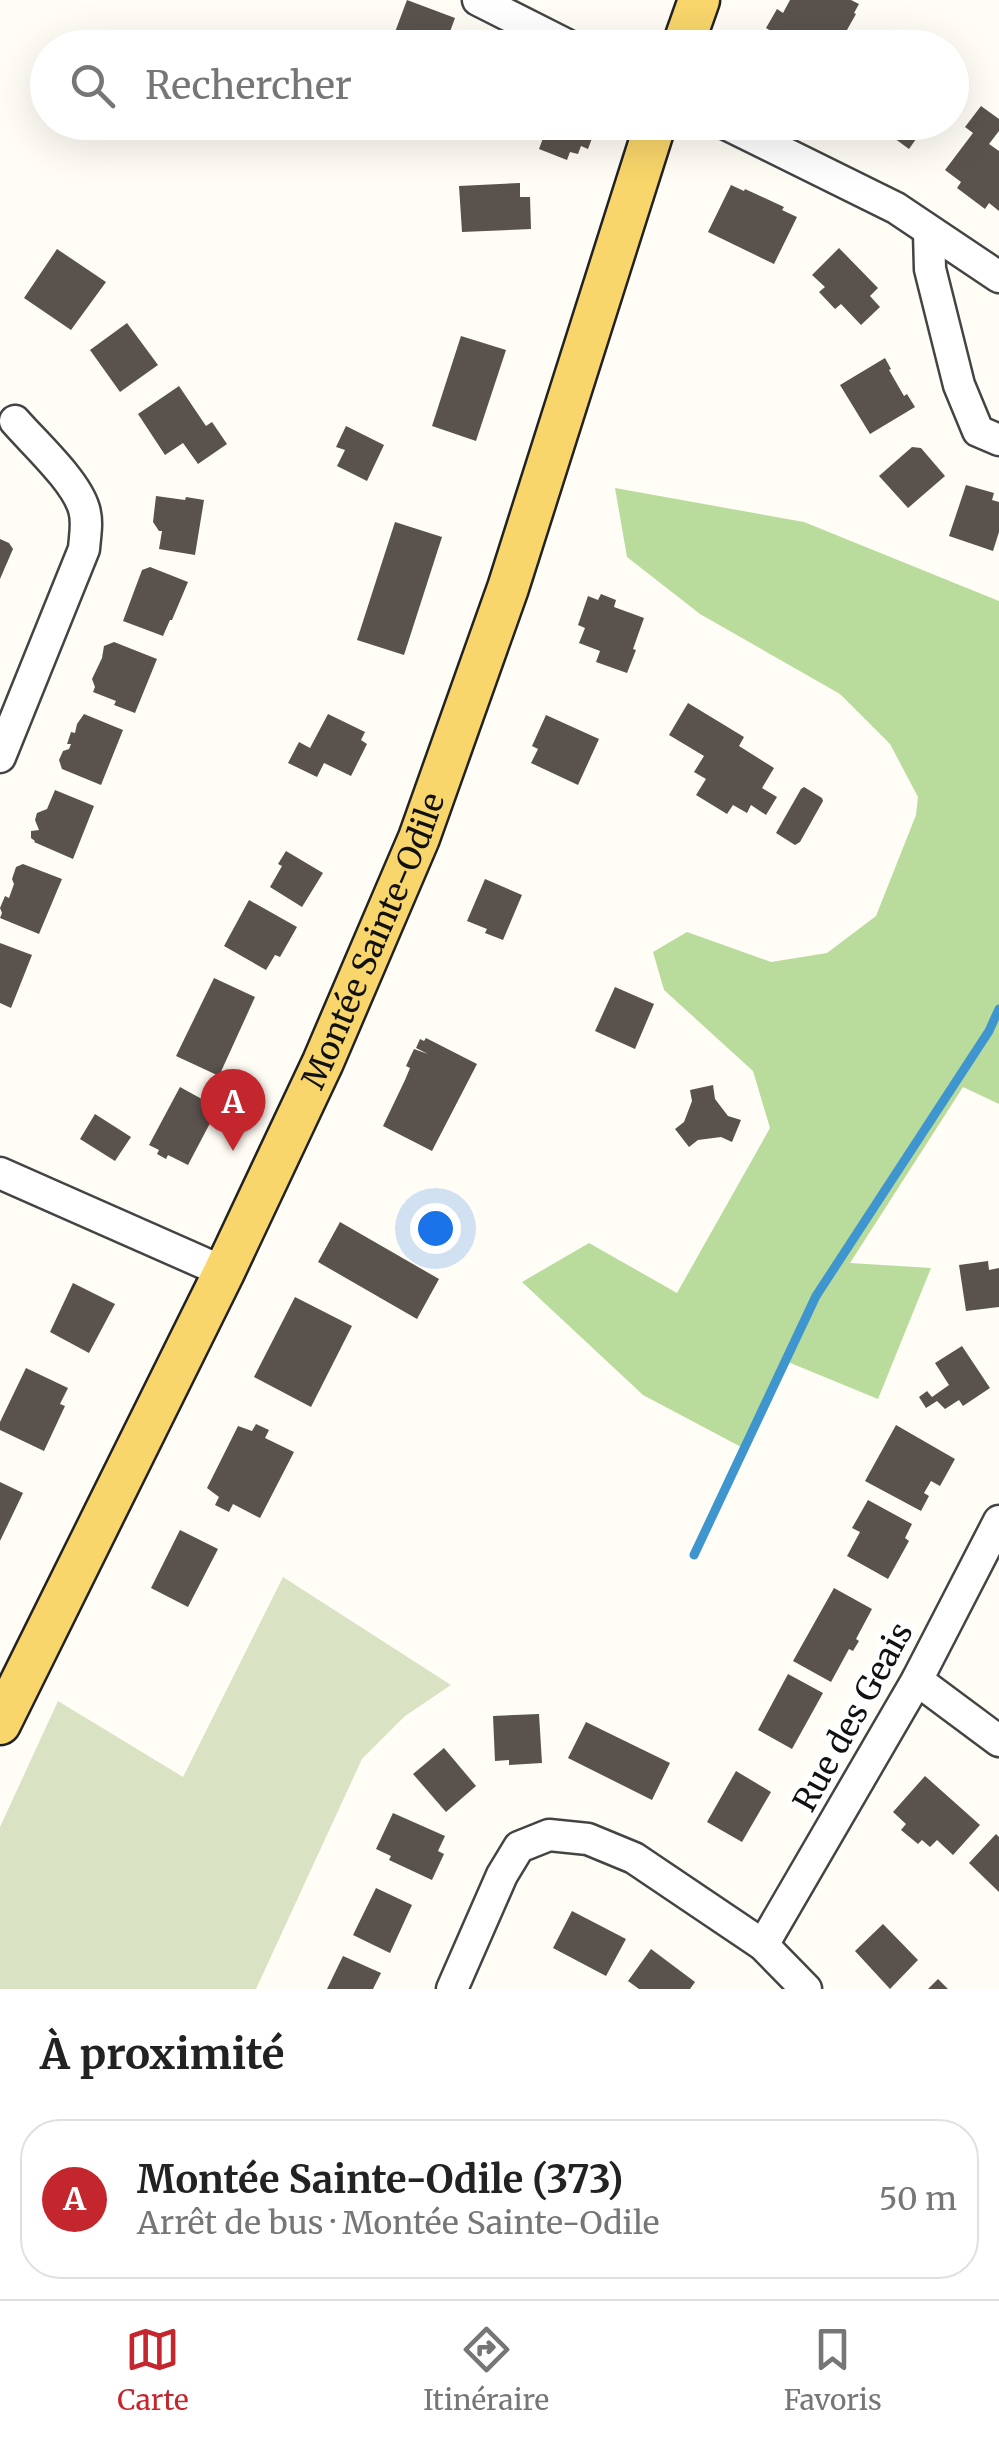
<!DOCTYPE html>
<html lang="fr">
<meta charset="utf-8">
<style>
body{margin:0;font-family:Merriweather,serif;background:#f2f2f2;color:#222}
.you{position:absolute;left:435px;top:1228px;width:35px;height:35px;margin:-25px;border:8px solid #fff;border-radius:50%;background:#1a73e8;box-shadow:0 0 0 15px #1a73e833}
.badge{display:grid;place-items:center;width:65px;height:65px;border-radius:50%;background:#c4262e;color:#fff;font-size:32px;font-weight:700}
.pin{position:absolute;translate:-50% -82px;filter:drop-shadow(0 2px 5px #0008)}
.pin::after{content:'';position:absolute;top:52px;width:35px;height:30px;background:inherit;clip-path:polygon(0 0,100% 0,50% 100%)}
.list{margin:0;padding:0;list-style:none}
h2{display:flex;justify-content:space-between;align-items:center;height:130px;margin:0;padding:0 40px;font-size:42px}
h2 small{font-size:32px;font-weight:400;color:#767676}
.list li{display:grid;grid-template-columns:65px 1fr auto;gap:30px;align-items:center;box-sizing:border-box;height:160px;margin:0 20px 20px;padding:0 20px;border:2px solid #e0e0e0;border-radius:40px}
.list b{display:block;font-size:38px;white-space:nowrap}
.list p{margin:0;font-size:32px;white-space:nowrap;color:#767676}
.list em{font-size:32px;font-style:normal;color:#767676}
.icon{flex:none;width:55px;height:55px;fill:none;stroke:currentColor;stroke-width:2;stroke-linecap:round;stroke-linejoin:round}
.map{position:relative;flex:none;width:999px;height:1989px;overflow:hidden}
.search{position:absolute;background:#fff;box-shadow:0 10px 40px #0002;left:30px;right:30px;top:30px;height:110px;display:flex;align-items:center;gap:25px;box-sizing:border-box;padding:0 35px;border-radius:55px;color:#767676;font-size:38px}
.sheet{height:310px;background:#fff}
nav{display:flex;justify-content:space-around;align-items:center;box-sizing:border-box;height:140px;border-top:2px solid #e0e0e0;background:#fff;font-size:28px;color:#767676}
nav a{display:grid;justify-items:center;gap:5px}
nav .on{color:#c4262e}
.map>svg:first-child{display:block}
</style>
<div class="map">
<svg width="999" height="1989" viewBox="0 0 999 1989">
<rect width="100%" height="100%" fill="#fffdf5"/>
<path fill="#b9dc9c" d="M615,488L804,522L999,601V1104L963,1087L850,1263L931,1268L878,1399L788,1362L743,1448L643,1395L522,1282L589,1243L677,1293L770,1128L753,1071L664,990L653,952L687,932L771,962L827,953L876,916L916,815L918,797L890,744L840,694L700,614L627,557Z"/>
<path fill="#d9e3c4" d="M283,1577L451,1685L405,1716L362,1759L256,1989H0V1827L58,1701L183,1777Z"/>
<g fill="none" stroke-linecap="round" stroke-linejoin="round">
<path stroke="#3f96cf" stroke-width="9" d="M694,1555L816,1296L989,1031L999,1009"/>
</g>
<g fill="#5a524d">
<path d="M407,0L455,18L444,48H389Z"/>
<path d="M790,0H851L859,4L854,13L856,14L839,44L845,48H799L766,28L777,9L783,13Z"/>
<path d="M981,106L999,119V131L989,144L999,151V211L989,203L985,209L957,188L961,182L945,170L973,133L965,127Z"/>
<path d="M549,122H592L597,125L588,149L581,146L578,154L570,152L567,160L539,149Z"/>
<path d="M872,122H928L909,149Z"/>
<path d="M520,183V197H530L531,229L462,232L459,186Z"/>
<path d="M731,185L744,191L745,189L784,207L782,210L797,217L774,264L708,232Z"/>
<path d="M839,248L878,288L870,296L880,307L861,325L841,304L835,309L819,292L825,287L812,275Z"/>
<path d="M57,249L106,282L71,330L24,298Z"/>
<path d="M127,323L158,365L120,392L90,350Z"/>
<path d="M461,336L506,350L476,441L432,426Z"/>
<path d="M885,358L891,369L889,370L904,396L907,394L915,407L870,434L840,385Z"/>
<path d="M179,386L206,426L212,422L227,444L198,464L183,443L165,455L138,414Z"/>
<path d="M346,426L384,445L367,481L337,466L345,450L336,447Z"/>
<path d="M912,447L921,448L945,476L908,508L879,476Z"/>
<path d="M966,485L994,493L992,500L999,502V532L993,551L949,536Z"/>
<path d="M156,496L185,500L186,497L204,500L195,555L159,549L162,531H159L153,522Z"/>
<path d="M395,522L442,537L404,655L357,640Z"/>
<path d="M0,539L9,543L13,549L0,579Z"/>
<path d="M150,567L188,582L172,620H170L163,636L123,621L142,570Z"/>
<path d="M601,594L616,600L614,607L644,618L633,649L636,650L627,673L596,662L600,651L579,643L585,628L578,625L588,596L598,600Z"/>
<path d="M114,642L157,659L135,713L114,705L116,701L93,692L95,687L92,679L102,658L104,646Z"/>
<path d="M688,703L744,737L739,746L774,768L762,788L777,797L766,815L751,805L747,813L733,805L727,814L696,795L706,779L694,772L704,756L669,735Z"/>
<path d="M84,714L123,730L101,785L62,769L59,760L63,751L69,749L71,744H67L71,732L75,733L77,724Z"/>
<path d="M328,714L365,732L361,740L367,744L351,776L324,763L317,777L288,763L299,742L310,748Z"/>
<path d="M546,715L599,739L578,785L531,763L538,749L532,746Z"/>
<path d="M804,787L822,798L823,801L800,842L795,845L776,833L801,789Z"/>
<path d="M55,790L94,806L73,859L34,842L35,841L31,838V831L39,830L35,820L37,813L47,809Z"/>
<path d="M286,851L323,873L302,907L270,887L282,866L278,864Z"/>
<path d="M23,864L62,879L39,934L0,918L2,913L0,908L5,896L9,898L14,884L12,879L16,867Z"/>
<path d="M485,879L522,895L503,940L485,933L487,929L467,921Z"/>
<path d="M249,900L297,927L280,957L275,955L266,970L224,946Z"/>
<path d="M0,943L32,955L11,1008L0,1003Z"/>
<path d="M214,978L255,997L219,1076L176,1056Z"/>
<path d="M615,987L654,1004L635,1049L595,1031Z"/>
<path d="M426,1038L477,1064L432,1151L383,1126L405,1080L410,1068L406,1066L414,1049L428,1054L416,1048L420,1039L424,1041Z"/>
<path d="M713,1085L715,1099L728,1116L741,1120L732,1142L721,1137L698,1140L689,1147L675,1129L684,1122L692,1101L690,1090Z"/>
<path d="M180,1087L218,1108L188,1165L168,1155L166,1159L157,1154L159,1150L149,1145Z"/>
<path d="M95,1114L131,1137L115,1161L80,1139Z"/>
<path d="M340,1222L439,1279L417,1319L318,1262Z"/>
<path d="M988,1261L989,1270L999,1268V1307L966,1311L959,1265Z"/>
<path d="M73,1283L115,1304L89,1353L50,1332Z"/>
<path d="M295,1297L352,1326L311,1407L254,1377Z"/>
<path d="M962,1346L990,1388L963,1406L959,1400L945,1409L937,1401L926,1408L919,1397L927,1391L932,1397L949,1385L935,1363Z"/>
<path d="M26,1368L68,1388L60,1404L65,1406L44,1451L0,1430V1422Z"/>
<path d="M256,1424L269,1430L265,1438L294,1452L260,1518L233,1504L229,1512L215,1505L219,1497L207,1488L238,1426L252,1431Z"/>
<path d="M896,1425L955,1459L940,1486L931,1481L924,1493L929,1496L921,1511L865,1481Z"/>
<path d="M0,1482L23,1493L0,1541Z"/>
<path d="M868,1500L912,1524L905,1538L909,1541L888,1579L847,1556L860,1532L852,1528Z"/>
<path d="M180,1530L218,1549L188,1607L151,1588Z"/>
<path d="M834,1588L872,1609L856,1639L859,1641L853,1651L849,1649L831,1682L793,1661Z"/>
<path d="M788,1674L823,1693L792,1749L758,1730Z"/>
<path d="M539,1714L542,1763L509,1765V1760L495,1761L493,1716Z"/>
<path d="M586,1722L670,1763L652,1800L568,1758Z"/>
<path d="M444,1748L476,1786L446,1812L413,1774Z"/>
<path d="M736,1771L771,1792L742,1842L707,1822Z"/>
<path d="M925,1776L980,1825L953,1855L937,1840L930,1847L922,1840L918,1844L901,1830L906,1824L893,1812Z"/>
<path d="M393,1813L445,1836L438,1851L444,1854L432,1880L389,1860L391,1856L376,1849Z"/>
<path d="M996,1834L999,1837V1892L969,1863Z"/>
<path d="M376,1888L412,1905L390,1953L353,1935Z"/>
<path d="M572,1911L626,1939L606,1976L553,1948Z"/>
<path d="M883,1924L918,1960L890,1989L855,1951Z"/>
<path d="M651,1949L695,1982L690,1989H639L628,1981Z"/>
<path d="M343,1956L381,1973L373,1989H327Z"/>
<path d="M938,1979L948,1989H928Z"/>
</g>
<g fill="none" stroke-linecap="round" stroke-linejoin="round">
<g stroke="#444" stroke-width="35">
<g id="minor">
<path d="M478,0L573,48"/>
<path d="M722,122L896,208L999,277"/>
<path d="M929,232L930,269L959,385L978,431L999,440"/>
<path d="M0,757L84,549C85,535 88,522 84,509C76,481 35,444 15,421"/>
<path d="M0,1173L224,1272"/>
<path d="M917,1680L999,1741"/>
<path d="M763,1945L917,1680L999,1521"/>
<path d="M452,1989L502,1875L519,1847L549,1835L588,1839L634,1858L763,1945L806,1989"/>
</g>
</g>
<g stroke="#222" stroke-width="45">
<g id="major">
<path d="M682,48L699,0"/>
<path id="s1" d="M0,1724L224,1272L323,1062L419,838L508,588L656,122"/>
</g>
</g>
<use href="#minor" stroke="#fff" stroke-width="30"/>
<use href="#major" stroke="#f9d66b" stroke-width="40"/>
</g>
<g text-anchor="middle" stroke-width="10" stroke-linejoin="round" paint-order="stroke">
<g font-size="32" fill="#111" stroke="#fff">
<text dy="11" stroke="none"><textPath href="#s1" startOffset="868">Montée Sainte-Odile</textPath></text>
<text transform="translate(853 1717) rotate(-61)" y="11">Rue des Geais</text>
</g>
</g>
</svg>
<div class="you"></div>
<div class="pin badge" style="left:233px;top:1151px">A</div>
<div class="search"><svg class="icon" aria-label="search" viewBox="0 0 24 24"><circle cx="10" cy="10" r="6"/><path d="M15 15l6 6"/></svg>Rechercher</div>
</div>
<section class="sheet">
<h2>À proximité<small></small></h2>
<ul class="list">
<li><span class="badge">A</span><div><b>Montée Sainte-Odile (373)</b><p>Arrêt de bus · Montée Sainte-Odile</p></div><em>50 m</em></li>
</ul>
</section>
<nav>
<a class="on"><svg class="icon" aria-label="map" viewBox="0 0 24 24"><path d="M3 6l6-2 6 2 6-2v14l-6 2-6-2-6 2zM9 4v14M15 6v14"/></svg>Carte</a>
<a><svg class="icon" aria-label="directions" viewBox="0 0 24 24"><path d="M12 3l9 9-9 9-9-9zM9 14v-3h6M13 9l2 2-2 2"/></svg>Itinéraire</a>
<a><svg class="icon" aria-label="saved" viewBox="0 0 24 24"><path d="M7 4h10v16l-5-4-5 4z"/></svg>Favoris</a>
</nav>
